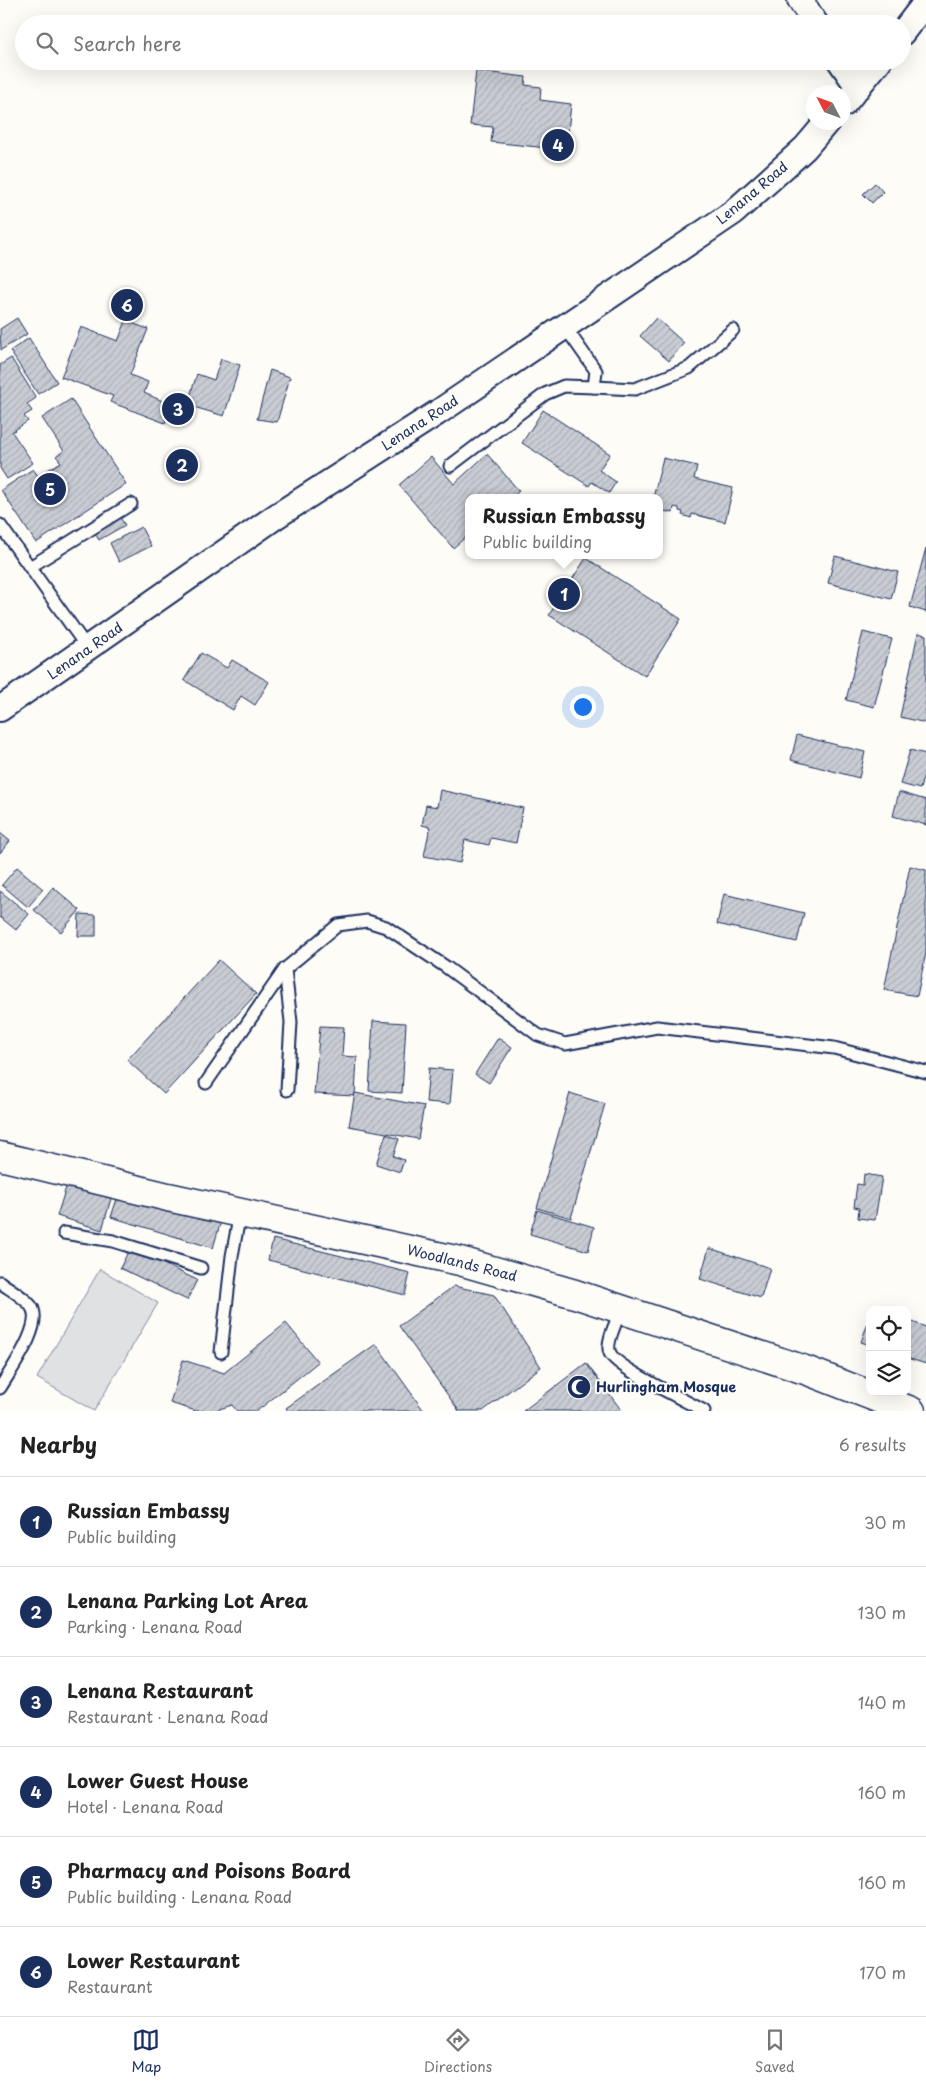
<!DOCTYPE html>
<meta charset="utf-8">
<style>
body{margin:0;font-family:"Playpen Sans",sans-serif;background:#f2f2f2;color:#222}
.controls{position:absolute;right:15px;bottom:15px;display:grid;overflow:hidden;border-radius:10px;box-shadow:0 5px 20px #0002}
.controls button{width:45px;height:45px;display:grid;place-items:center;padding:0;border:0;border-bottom:1px solid #e0e0e0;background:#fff;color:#222;font:25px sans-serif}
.compass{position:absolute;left:806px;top:85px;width:45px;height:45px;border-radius:50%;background:#fff;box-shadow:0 5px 20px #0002;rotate:311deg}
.you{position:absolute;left:582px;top:706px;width:18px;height:18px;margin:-12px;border:4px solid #fff;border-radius:50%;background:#1a73e8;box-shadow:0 0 0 8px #1a73e833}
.badge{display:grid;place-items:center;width:32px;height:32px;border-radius:50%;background:#1b2f5e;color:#fff;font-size:16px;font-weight:700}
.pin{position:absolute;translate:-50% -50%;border:2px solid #fff;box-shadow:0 1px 5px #0006}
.popup{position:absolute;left:465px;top:494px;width:198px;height:65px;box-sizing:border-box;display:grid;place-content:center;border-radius:10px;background:#fff;filter:drop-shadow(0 1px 4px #0005);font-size:16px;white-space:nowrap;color:#767676}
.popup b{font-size:19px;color:#222}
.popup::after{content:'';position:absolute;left:50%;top:100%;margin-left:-10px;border:10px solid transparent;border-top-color:#fff}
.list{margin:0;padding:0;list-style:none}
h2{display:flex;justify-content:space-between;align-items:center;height:65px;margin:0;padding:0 20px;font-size:21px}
h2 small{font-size:16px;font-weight:400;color:#767676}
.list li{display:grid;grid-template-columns:32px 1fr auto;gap:15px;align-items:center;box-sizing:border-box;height:90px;padding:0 20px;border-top:1px solid #e0e0e0}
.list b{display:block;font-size:19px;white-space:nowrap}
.list p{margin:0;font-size:16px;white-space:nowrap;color:#767676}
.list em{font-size:16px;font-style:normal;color:#767676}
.icon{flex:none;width:28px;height:28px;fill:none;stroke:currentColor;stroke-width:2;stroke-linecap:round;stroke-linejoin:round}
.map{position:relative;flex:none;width:926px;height:1411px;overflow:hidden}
.search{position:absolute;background:#fff;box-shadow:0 5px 20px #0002;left:15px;right:15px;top:15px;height:55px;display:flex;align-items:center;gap:12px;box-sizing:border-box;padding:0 18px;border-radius:28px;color:#767676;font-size:19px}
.sheet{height:605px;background:#fff}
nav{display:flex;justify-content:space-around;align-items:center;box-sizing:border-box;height:70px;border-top:1px solid #e0e0e0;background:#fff;font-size:14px;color:#767676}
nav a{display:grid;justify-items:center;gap:2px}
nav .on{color:#1b2f5e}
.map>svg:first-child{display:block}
</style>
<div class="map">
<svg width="926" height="1411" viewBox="0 0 926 1411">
<defs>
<pattern id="building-hatch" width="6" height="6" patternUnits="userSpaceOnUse" patternTransform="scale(1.25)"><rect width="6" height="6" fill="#c9ccd3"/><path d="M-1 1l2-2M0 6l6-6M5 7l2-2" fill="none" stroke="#acb0b8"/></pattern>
</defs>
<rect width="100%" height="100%" fill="#fdfcf7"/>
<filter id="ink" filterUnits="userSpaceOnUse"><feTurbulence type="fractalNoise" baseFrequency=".02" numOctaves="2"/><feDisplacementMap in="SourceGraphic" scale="10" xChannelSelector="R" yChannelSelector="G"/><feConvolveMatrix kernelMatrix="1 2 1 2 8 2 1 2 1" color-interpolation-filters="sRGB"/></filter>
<g filter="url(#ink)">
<path fill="#e0e1e3" stroke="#7e88a0" d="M100,1269L158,1303L94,1411L37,1378Z"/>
<g fill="url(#building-hatch)" stroke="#1b2f5e">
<path d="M476,71L526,77L525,85L541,87L540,100L571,104L566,150L491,142L493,127L470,125Z"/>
<path d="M875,183L883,192L872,203L863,194Z"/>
<path d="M17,318L27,334L1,350L0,329Z"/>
<path d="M656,318L684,343L669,361L640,336Z"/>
<path d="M126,321L148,329L130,375L148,382L144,393L172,405L165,423L110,402L113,396L61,377L81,327L118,341Z"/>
<path d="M29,338L57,382L38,394L10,351Z"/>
<path d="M11,358L36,398L27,404L32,411L24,416L28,421L12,432L33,463L7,479L0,468V365Z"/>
<path d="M221,359L240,365L224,416L187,405L197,374L214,380Z"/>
<path d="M270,370L290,377L277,422L257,419Z"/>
<path d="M71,399L126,484L36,543L1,490L33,469L38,476L61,462L56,456L64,451L42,418Z"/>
<path d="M543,410L610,454L599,470L616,482L609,493L592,482L589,486L522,443Z"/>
<path d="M487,454L519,491L511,498H469V534L453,548L399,485L431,457L454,484Z"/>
<path d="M663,458L697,466L694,479L733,488L725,522L692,514L691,518L682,515L683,512L679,511V508L674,507L673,513L659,510V498H653Z"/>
<path d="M119,516L125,525L99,540L94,532Z"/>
<path d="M141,527L151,546L119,562L110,543Z"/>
<path d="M926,548V612L910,607Z"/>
<path d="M835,556L898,572L891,599L828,583Z"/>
<path d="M586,558L681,619L645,676L549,615Z"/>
<path d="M863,632L892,639L874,707L846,700Z"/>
<path d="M918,633L926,635V723L900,717Z"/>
<path d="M201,653L227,668L232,660L269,682L255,705L241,696L233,710L184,680Z"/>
<path d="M797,735L865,752L859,778L791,760Z"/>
<path d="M910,750L926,754V767L920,789L900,784Z"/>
<path d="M440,790L523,808L516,843L491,838L489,845L465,840L460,863L424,856L430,827L422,825L426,805L437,807Z"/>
<path d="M899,792L926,800V825L893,816Z"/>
<path d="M0,833L10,841L0,853Z"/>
<path d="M910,866L926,870V953L917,996L884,990Z"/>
<path d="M17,867L43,889L28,907L2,885Z"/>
<path d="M53,887L80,910L61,932L34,910Z"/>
<path d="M0,891L29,914L16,930L0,917Z"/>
<path d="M724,894L804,913L797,942L717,924Z"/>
<path d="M79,914L96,915V936H78Z"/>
<path d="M219,960L256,994L164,1094L127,1060Z"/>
<path d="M373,1021L406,1023L402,1093L369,1091Z"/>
<path d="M320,1026L344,1027L342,1056L357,1057L355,1096L314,1094Z"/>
<path d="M498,1038L512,1047L489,1083L475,1074Z"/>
<path d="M429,1068L453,1070L450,1104L426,1102Z"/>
<path d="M355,1093L424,1106L418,1139L349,1126Z"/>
<path d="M570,1093L605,1104L571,1218L537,1208Z"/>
<path d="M386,1134L399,1139L393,1156L404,1160L400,1172L376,1164Z"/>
<path d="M864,1174L882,1177L875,1220L858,1218L859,1208L854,1207L857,1184L863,1185Z"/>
<path d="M68,1181L112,1195L102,1230L57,1216Z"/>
<path d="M120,1190L221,1221L213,1248L111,1217Z"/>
<path d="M537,1210L594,1227L588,1251L530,1234Z"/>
<path d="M273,1239L410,1273L405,1295L268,1260Z"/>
<path d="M130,1248L197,1280L187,1300L120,1268Z"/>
<path d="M709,1248L770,1268L761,1298L700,1279Z"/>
<path d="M454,1286L494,1295L541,1367L483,1411H459L399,1326Z"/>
<path d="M870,1317V1345L861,1342Z"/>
<path d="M907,1320L926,1327V1364L907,1358Z"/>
<path d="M286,1323L318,1362L257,1411H237L232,1405L213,1411H196L170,1403L183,1360L224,1373Z"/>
<path d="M376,1344L424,1411H288L286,1408Z"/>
<path d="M586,1363L622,1411H523Z"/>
</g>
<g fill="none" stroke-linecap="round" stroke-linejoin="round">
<g stroke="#1b2f5e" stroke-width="15">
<g id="lane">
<path d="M594,387L635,389L689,368L733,330"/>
<path d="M450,466L545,394L564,386L594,387L596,371L565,327"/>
<path d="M0,525L88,649"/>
<path d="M30,567L131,504"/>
<path d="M285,969L291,1022L287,1090"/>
<path d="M206,1083L285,969L338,925L367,921L386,927L446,967L538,1035L565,1044L657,1027L834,1048L926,1072"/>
<path d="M64,1233L113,1241L201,1268"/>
<path d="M0,1282C9,1289 23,1296 31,1306C45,1324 10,1371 0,1388"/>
<path d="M621,1310C617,1320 605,1344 610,1353C616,1368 687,1401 704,1411"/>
<path d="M221,1352L232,1256L240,1213"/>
</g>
</g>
<g stroke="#1b2f5e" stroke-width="28">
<g id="street">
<path d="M800,0L816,24"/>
<path d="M902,33L926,2"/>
<path d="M840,61L858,87"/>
<path d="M844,104L879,61"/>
<path d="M0,709L275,517L437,413L734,212L805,148L827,122"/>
</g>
</g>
<g stroke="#1b2f5e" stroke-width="31">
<path id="secondary" d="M0,1156L168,1197L460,1261L575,1294L808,1371L911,1411"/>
</g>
<use href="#lane" stroke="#fdfcf7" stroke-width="11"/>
<use href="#street" stroke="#fdfcf7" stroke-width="24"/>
<use href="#secondary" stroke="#fdfcf7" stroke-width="28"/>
</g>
</g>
<defs>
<g id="mosque-disc" transform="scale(1.25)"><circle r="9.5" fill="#1b2f5e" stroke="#fdfcf7"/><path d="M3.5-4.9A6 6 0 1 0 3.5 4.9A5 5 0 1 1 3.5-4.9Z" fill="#fff"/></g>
</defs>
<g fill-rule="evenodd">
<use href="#mosque-disc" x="579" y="1387"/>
</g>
<g text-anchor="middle" stroke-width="4" stroke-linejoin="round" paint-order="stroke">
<g font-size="14" fill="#1b2f5e" stroke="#fdfcf7">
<text transform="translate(752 193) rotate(-40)" y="5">Lenana Road</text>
<text transform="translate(420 423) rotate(-33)" y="5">Lenana Road</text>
<text transform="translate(85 651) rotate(-35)" y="5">Lenana Road</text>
<text transform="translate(462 1263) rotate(14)" y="5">Woodlands Road</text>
</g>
<g font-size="14" font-weight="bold" fill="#1b2f5e" stroke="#fdfcf7" text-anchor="start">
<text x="596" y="1392">Hurlingham Mosque</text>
</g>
</g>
</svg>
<div class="controls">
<button><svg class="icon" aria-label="locate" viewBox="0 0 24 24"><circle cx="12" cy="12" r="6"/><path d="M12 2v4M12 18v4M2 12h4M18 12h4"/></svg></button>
<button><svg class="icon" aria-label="layers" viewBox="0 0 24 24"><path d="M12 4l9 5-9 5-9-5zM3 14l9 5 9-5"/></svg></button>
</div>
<svg class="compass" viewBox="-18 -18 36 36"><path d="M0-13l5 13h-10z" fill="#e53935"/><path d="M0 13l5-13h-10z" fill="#767676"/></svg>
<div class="you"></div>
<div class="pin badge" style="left:564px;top:594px">1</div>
<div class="popup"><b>Russian Embassy</b>Public building</div>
<div class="pin badge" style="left:182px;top:465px">2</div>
<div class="pin badge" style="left:178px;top:409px">3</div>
<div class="pin badge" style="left:558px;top:145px">4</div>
<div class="pin badge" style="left:50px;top:489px">5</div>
<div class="pin badge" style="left:127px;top:305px">6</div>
<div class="search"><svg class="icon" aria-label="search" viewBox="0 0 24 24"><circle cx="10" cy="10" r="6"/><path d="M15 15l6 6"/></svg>Search here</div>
</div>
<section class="sheet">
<h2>Nearby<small>6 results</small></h2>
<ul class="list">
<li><span class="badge">1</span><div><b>Russian Embassy</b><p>Public building</p></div><em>30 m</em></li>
<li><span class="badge">2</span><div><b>Lenana Parking Lot Area</b><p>Parking · Lenana Road</p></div><em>130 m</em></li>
<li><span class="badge">3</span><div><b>Lenana Restaurant</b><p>Restaurant · Lenana Road</p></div><em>140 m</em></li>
<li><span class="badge">4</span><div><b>Lower Guest House</b><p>Hotel · Lenana Road</p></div><em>160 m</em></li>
<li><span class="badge">5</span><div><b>Pharmacy and Poisons Board</b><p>Public building · Lenana Road</p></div><em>160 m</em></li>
<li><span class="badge">6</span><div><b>Lower Restaurant</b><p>Restaurant</p></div><em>170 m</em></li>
</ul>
</section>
<nav>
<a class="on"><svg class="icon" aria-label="map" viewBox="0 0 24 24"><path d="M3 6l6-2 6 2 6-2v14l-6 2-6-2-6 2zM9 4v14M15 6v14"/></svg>Map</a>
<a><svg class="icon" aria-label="directions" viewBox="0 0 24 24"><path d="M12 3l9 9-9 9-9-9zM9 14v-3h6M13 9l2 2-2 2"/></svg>Directions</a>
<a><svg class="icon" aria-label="saved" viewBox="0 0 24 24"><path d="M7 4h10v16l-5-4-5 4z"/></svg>Saved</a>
</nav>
